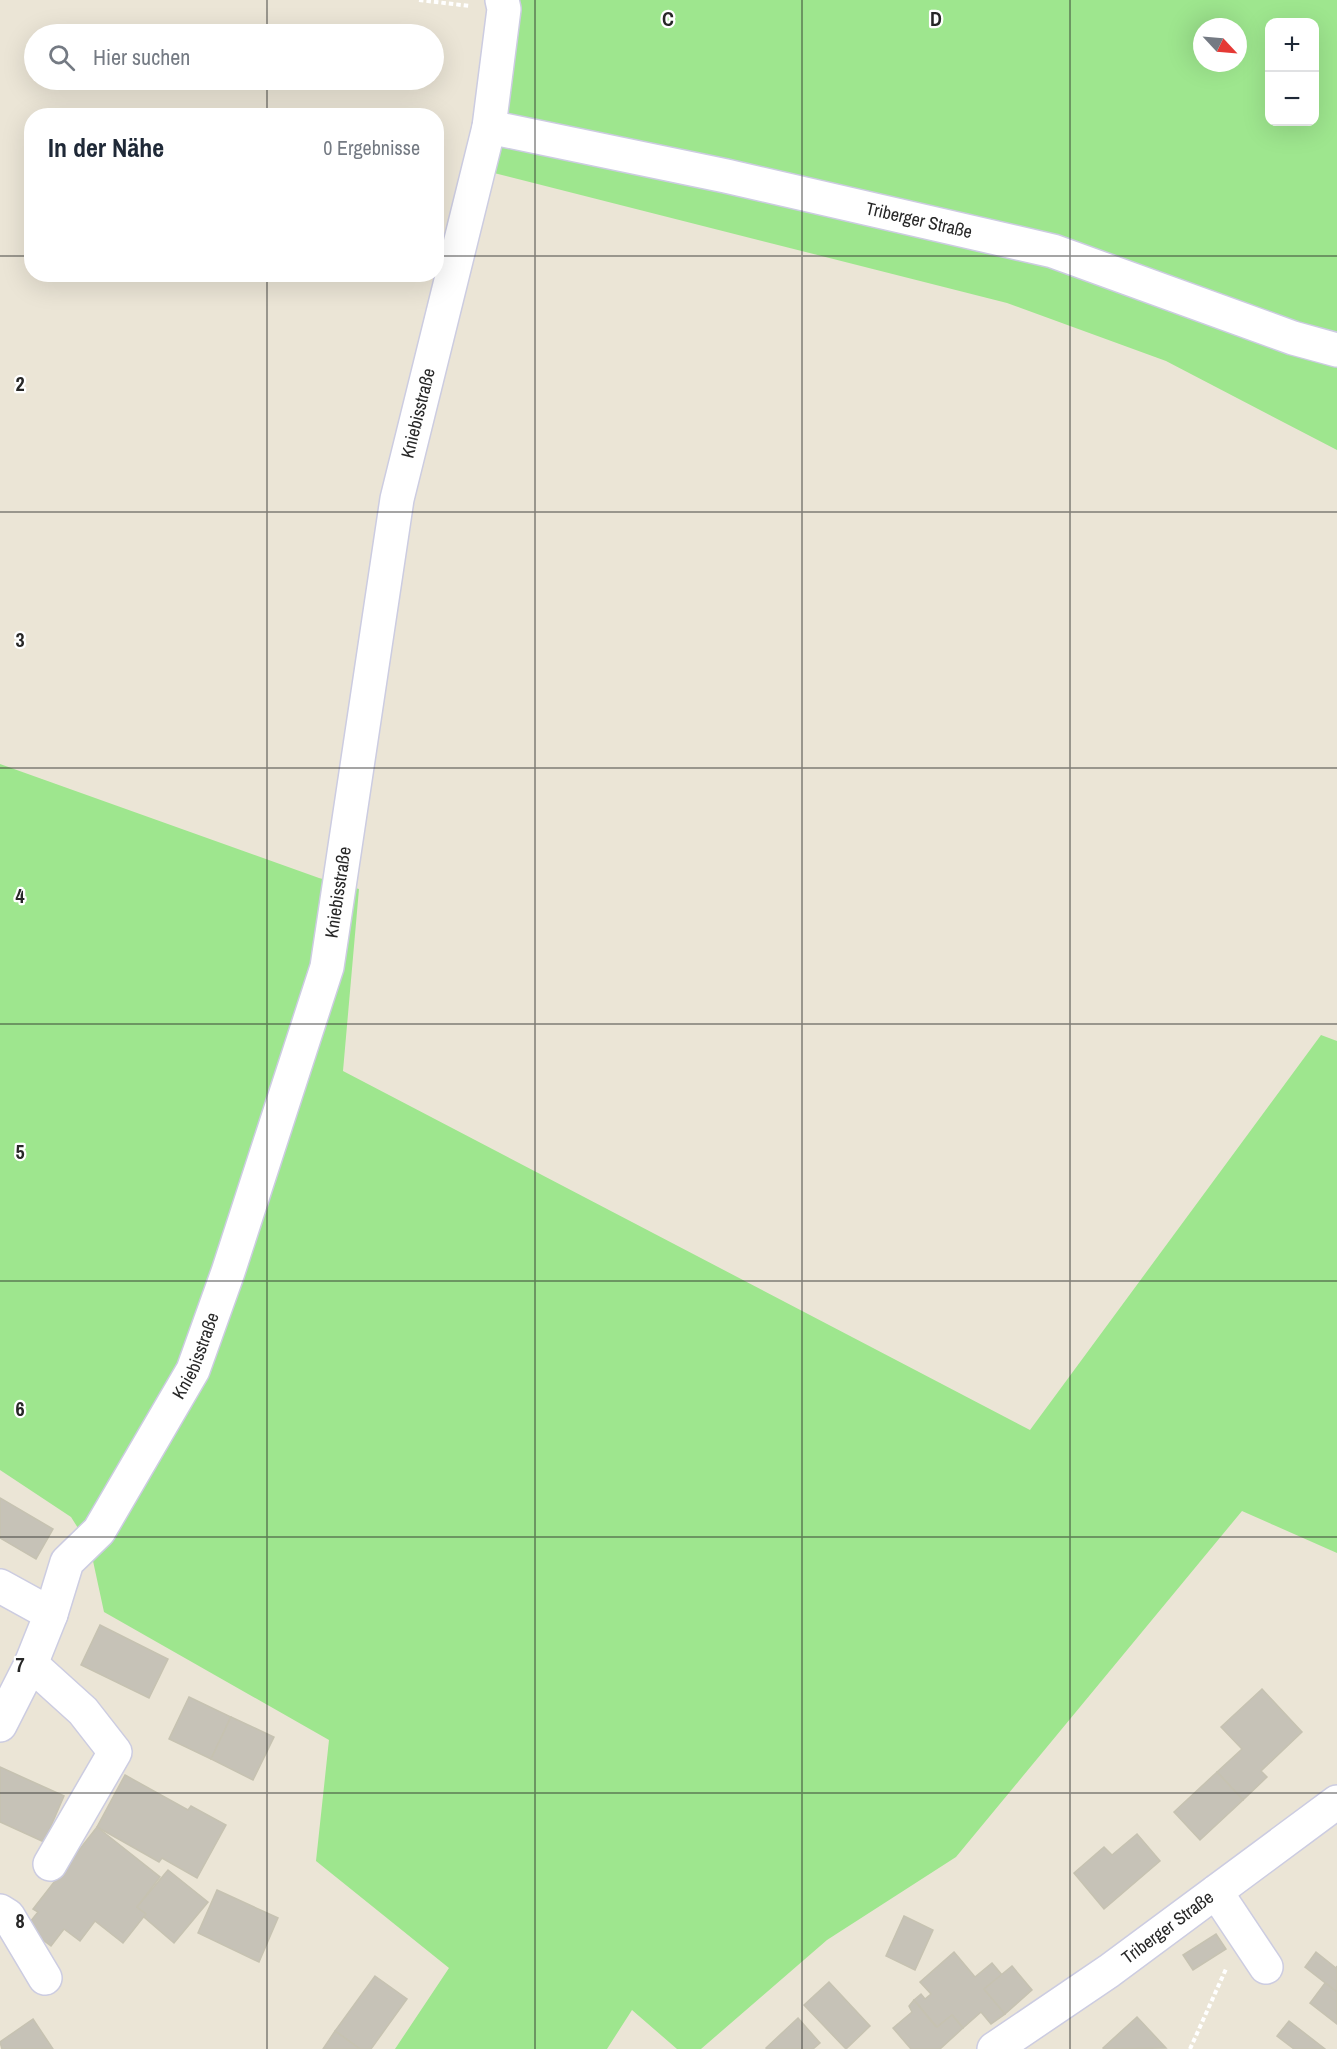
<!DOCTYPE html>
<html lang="de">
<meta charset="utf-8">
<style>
body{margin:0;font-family:"Archivo Narrow",sans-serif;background:#f6f6f7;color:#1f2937}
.controls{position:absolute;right:18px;top:18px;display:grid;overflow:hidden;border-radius:12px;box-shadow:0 6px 24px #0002}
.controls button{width:54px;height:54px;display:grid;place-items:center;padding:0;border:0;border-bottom:2px solid #e0e1e3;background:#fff;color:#1f2937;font:30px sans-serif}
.compass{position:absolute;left:1193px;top:18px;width:54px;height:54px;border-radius:50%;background:#fff;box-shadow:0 6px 24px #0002;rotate:116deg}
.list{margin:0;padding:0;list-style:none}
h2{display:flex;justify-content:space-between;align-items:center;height:78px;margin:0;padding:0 24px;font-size:26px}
h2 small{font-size:20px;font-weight:400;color:#747a83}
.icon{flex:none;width:33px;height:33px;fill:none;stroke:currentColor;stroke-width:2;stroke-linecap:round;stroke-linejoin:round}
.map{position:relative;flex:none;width:1337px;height:2049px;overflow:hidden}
.search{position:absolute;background:#fff;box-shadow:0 6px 24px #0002;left:24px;top:24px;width:420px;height:66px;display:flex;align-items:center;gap:15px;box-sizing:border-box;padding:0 21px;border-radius:33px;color:#747a83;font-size:22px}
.panel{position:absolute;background:#fff;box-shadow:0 6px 24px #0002;left:24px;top:108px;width:420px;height:174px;border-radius:24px}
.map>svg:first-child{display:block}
</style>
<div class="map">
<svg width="1337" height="2049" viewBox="0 0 1337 2049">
<rect width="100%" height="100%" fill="#ebe5d6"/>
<g fill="#9ee68e" fill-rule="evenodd">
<path d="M509,0H1337V450L1166,361L1007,303L490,172ZM1270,22H1314V122H1270ZM1202,27H1238V63H1202Z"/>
<path d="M0,764L319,878L359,889L343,1071L1030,1430L1321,1035L1337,1041V1553L1242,1511L956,1857L827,1940L701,2049H677L632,2010L607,2049H395L449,1968L316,1861L329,1740L104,1612L90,1547L71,1517L0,1470Z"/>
</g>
<g fill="#c6c2b7" stroke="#c6c2b1" stroke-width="1.5">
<path d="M0,1498L53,1529L36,1559L0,1538Z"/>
<path d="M100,1625L168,1659L149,1698L81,1665Z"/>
<path d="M1262,1689L1302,1732L1261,1771L1267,1777L1243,1800L1217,1772L1242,1749L1221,1727Z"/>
<path d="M189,1697L231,1717L211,1759L169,1739Z"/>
<path d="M231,1717L274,1737L253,1780L211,1759Z"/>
<path d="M0,1767L64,1796L44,1842L0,1822Z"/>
<path d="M1217,1772L1243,1800L1200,1840L1174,1812Z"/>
<path d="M125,1775L188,1810L191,1806L226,1825L197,1878L162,1858L159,1862L97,1827Z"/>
<path d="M97,1827L160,1877L137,1907L146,1914L123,1943L95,1921L80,1941L64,1929L51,1946L26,1927L38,1912L33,1909Z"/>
<path d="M1137,1834L1160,1861L1104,1909L1074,1873L1104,1847L1112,1855Z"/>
<path d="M168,1870L208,1902L174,1943L144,1917L146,1914L137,1907Z"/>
<path d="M217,1890L278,1918L259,1962L198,1933Z"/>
<path d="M904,1916L933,1930L915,1970L886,1956Z"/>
<path d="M1216,1934L1226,1949L1193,1970L1183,1955Z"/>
<path d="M954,1952L975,1977L992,1963L1002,1975L984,1989L1005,2014L991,2024L981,2012L963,2028L952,2015L937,2027L914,2000L921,1994L925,1999L931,1994L920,1982Z"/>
<path d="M1316,1952L1336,1968L1337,1966V1992L1305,1967Z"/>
<path d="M1012,1966L1032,1990L1005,2014L984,1989Z"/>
<path d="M375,1976L407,1999L371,2049H360L335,2031Z"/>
<path d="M829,1982L870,2026L846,2049L804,2005Z"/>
<path d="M1325,1983L1337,1992V2024L1310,2003Z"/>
<path d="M914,2000L935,2026L937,2027L952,2015L963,2028L940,2049H911L893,2028L912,2012L909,2006Z"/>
<path d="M1137,2017L1166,2048L1104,2049L1103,2048Z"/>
<path d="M798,2018L820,2043L813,2049H767L766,2048Z"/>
<path d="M33,2019L53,2049H2L0,2042Z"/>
<path d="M1289,2021L1325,2049H1294L1277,2036Z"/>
<path d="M335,2031L360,2049H323Z"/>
</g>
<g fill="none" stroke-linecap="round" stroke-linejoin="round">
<g stroke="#cccce1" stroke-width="36">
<g id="minor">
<path id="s1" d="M489,127L726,176L1053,251L1293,338L1337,350"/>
<path d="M0,1586L51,1614"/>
<path d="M31,1664L83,1711L115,1752L50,1864"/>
<path id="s2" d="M0,1725L31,1664L51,1614L67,1562L99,1531L193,1370L228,1272L327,967L397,499L489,127L504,9L502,0"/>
<path d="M1216,1892L1266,1967"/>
<path d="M0,1911L8,1916L45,1978"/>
<path id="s3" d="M994,2049L1109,1971L1337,1802"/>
</g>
</g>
<g stroke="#fff" stroke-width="4" stroke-dasharray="4.5 3" stroke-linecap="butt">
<path d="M419,0L470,6"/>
<path d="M1190,2049L1226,1969"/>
</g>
<use href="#minor" stroke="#fff" stroke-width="33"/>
</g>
<path fill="none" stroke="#272727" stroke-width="1.5" stroke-opacity="0.55" d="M267,0V34M535,0V2049M802,0V2049M1070,0V2049M267,80V116M0,256H32M436,256H1337M267,274V2049M0,512H1337M0,768H1337M0,1024H1337M0,1281H1337M0,1537H1337M0,1793H1337"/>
<g text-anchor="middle" stroke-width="4.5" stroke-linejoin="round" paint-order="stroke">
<g font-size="18" fill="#272727" stroke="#fff">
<text dy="6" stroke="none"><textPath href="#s1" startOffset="440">Triberger Straße</textPath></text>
<text dy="6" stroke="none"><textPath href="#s2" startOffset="1394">Kniebisstraße</textPath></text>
<text dy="6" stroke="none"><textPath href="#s2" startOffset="908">Kniebisstraße</textPath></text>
<text dy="6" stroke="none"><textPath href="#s2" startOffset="422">Kniebisstraße</textPath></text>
<text dy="6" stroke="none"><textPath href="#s3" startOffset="212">Triberger Straße</textPath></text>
</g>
</g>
<g font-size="20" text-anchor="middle" font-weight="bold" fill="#272727" stroke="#fff" stroke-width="4.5" stroke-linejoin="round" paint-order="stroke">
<text x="668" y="26">C</text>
<text x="936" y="26">D</text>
<text x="20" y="391">2</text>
<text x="20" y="647">3</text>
<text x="20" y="903">4</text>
<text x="20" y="1159">5</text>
<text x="20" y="1416">6</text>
<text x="20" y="1672">7</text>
<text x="20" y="1928">8</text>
</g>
</svg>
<div class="controls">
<button>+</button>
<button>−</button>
</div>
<svg class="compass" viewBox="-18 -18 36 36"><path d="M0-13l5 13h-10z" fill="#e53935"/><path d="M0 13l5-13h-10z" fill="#747a83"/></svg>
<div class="search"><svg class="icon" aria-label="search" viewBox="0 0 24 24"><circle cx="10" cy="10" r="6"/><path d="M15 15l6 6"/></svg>Hier suchen</div>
<section class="panel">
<h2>In der Nähe<small>0 Ergebnisse</small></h2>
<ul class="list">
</ul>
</section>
</div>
